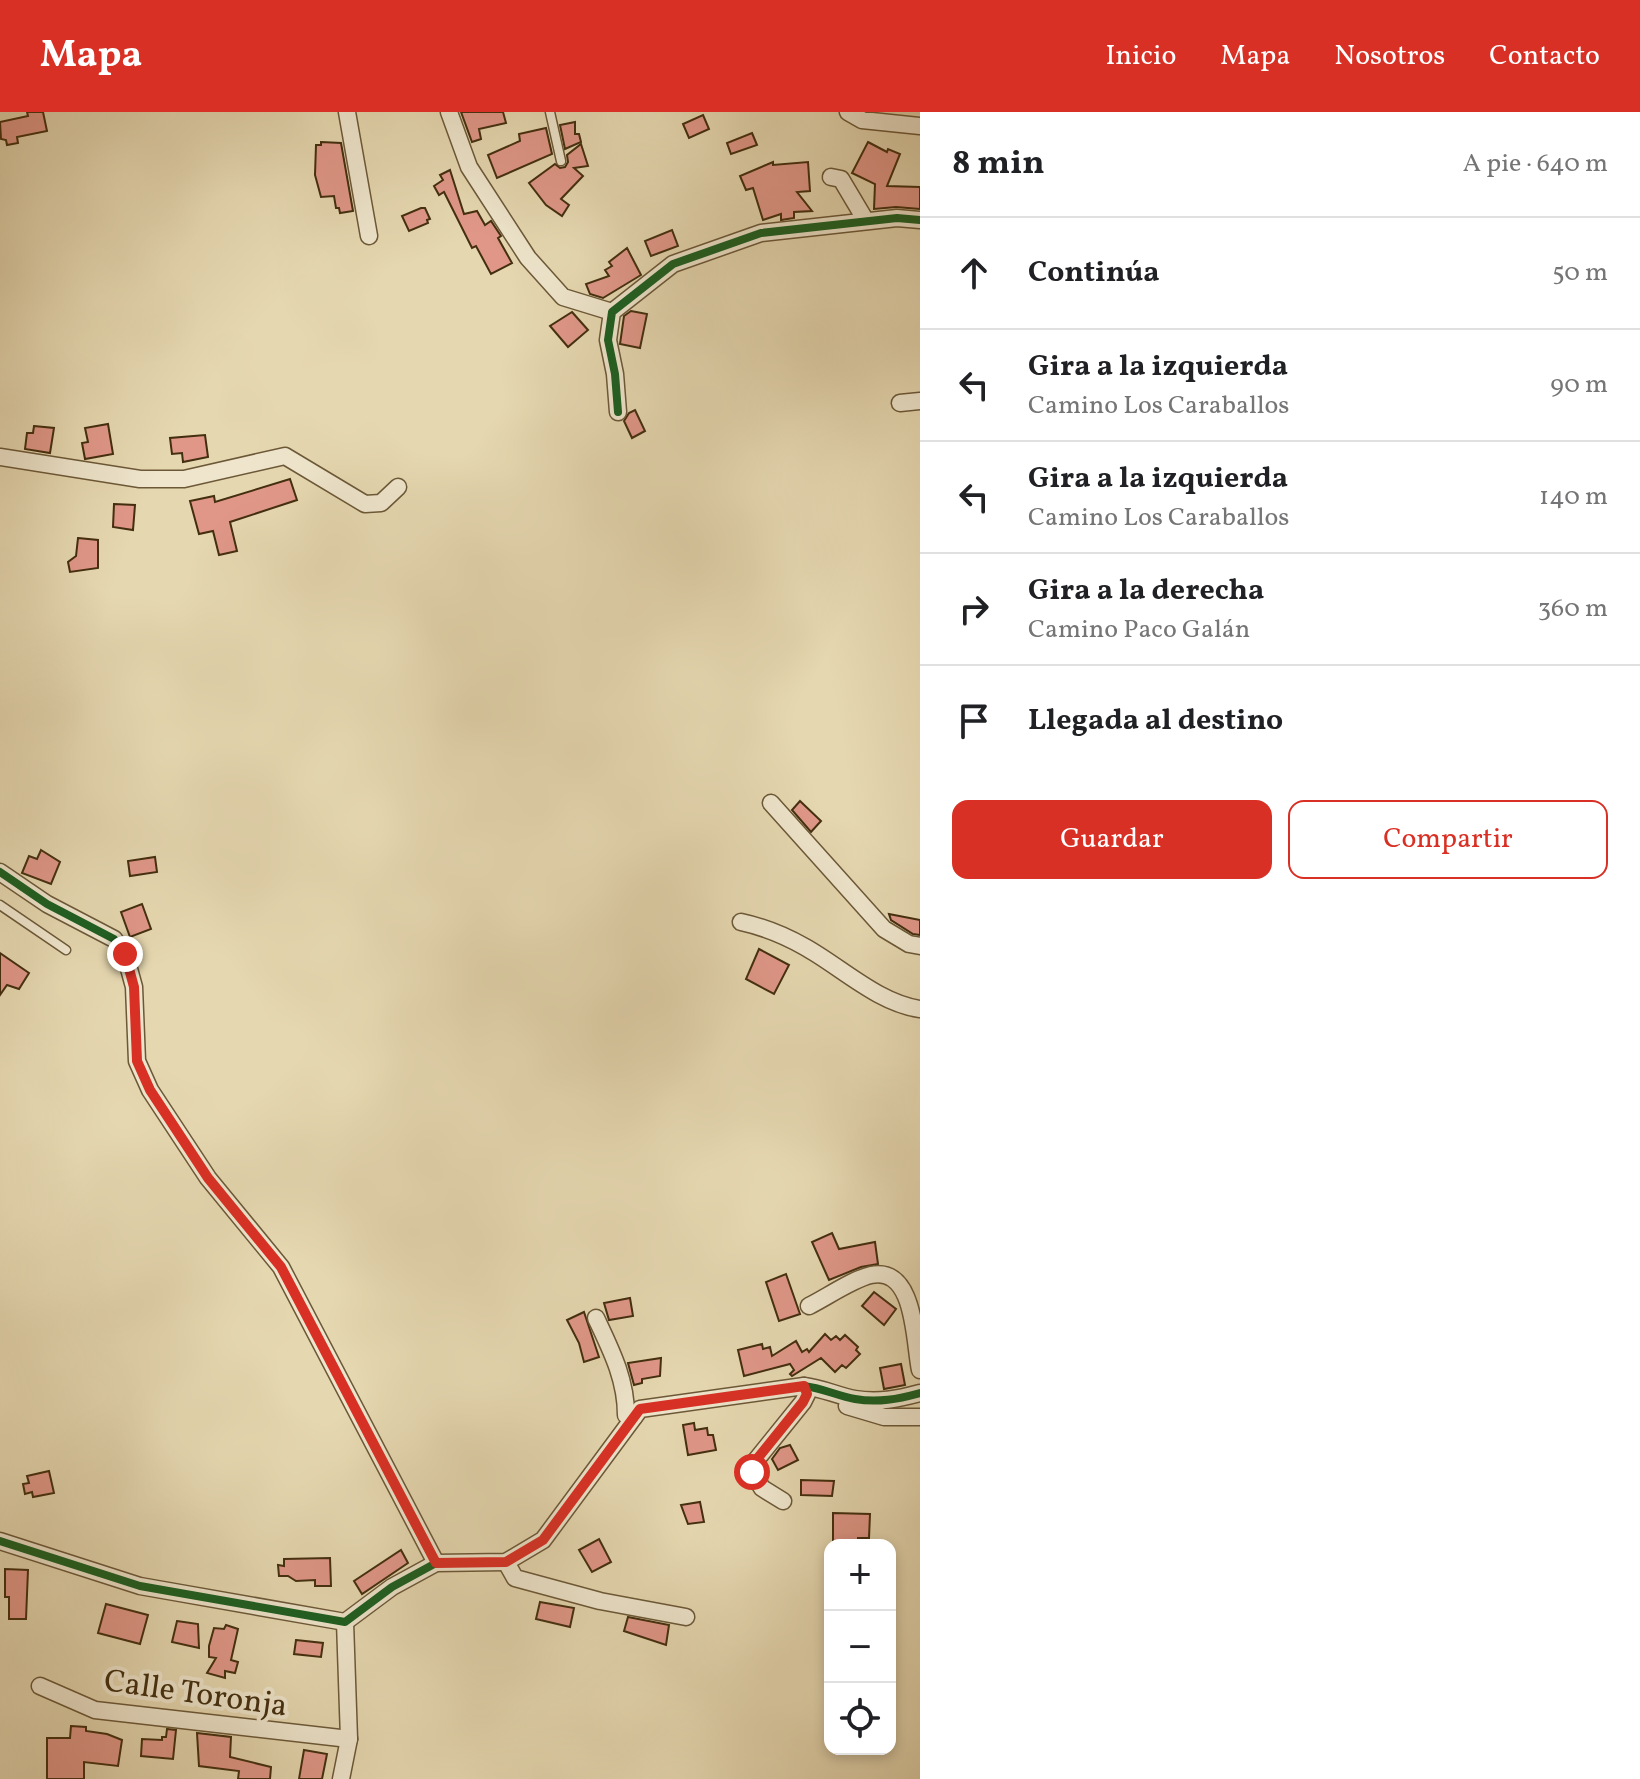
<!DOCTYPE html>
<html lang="es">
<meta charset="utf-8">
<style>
body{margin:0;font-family:Vollkorn,serif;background:#f6f6f6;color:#202124}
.controls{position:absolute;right:24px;bottom:24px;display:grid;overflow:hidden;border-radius:16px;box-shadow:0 4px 12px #0003}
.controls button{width:72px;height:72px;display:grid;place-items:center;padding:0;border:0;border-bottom:2px solid #e0e0e0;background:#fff;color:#202124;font:40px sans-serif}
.stop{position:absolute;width:24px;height:24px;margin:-18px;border:6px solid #d93025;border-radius:50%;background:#fff}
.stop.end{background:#d93025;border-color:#fff;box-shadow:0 2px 8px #0008}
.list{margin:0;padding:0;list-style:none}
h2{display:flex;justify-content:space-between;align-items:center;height:104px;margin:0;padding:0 32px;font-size:34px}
h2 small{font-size:26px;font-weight:400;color:#757577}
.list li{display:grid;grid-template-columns:52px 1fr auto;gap:24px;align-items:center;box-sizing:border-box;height:112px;padding:0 32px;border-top:2px solid #e0e0e0}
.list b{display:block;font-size:30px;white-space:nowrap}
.list p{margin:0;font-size:26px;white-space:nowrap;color:#757577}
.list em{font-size:26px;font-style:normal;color:#757577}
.actions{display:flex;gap:16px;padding:24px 32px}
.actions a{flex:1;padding:18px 0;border:2px solid #d93025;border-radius:16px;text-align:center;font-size:28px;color:#d93025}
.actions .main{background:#d93025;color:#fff}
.icon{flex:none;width:44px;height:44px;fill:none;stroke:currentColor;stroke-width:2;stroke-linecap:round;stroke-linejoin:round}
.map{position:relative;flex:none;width:920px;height:1667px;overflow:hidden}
header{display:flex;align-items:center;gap:48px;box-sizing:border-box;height:112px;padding:0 40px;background:#d93025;color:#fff}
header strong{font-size:38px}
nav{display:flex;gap:44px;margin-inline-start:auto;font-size:28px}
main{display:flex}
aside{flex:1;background:#fff}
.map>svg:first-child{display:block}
</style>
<header>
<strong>Mapa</strong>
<nav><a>Inicio</a><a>Mapa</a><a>Nosotros</a><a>Contacto</a></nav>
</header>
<main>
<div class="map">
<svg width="920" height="1667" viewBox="0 0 920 1667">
<rect width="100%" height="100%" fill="#e5d7b0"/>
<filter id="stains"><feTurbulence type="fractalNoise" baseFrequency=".0025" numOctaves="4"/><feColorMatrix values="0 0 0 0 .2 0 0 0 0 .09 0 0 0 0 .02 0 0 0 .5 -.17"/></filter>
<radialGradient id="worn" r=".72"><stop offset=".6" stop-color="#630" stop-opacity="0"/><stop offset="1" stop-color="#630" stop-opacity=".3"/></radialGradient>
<g fill="#e09788" stroke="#432e0f" stroke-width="2">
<path d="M27,0H43L47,19L17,25L18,31L7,33L6,28L1,27L0,10L28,4Z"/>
<path d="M461,0H503L506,11L479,17L481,27L472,30Z"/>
<path d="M703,3L709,17L689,26L683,12Z"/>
<path d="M575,10V22H579L581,30L565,37L560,13Z"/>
<path d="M546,16L552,42L497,66L488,43L520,29L519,22Z"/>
<path d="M752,21L757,33L731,42L727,31Z"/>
<path d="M321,30L341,31L353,99L340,101L339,96H336L334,84L321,85L315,63L316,33H321Z"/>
<path d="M868,30L887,40L888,37L900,42L887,74L920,75V97L896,95L874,97L875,72L852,61Z"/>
<path d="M581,32L588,54L574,56L583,64L561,87L569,93L562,104L546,93L529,71L555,52L560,56L565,55L568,50L567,43Z"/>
<path d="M773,50V53L808,50L810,79L797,80L812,99L794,100V106L781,108V102L763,108L753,76L746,78L740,64Z"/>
<path d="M450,58L464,102L477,99L485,113L491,109L501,124L498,126L512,151L491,162L476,134L472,136L444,80L439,83L434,74L443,68L440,63Z"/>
<path d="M421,96H425L430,107L427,108L428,111L409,119L402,104Z"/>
<path d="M672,118L678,134L651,144L645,129Z"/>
<path d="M627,136L641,163L603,186L590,182L586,172L609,164L605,158L612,154L609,150Z"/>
<path d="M631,199L647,202L640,236L620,232L624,204Z"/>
<path d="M572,200L588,218L568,235L550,214Z"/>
<path d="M635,298L645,319L632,326L624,309L629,301Z"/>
<path d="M108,312L113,342L85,347L82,331L88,330L85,316Z"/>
<path d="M34,314L54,316L50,341L25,337L27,321H33Z"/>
<path d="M205,323L208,345L183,350L182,341L172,342L170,326Z"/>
<path d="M290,367L297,388L230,410L237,439L219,443L213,419L199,422L190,389L214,384L215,390Z"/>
<path d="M114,392L135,393L133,418L113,415Z"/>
<path d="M78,426L98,428V456L70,460L68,450L76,444Z"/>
<path d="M800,689L821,709L811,720L792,698Z"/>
<path d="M41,738L60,750L51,772L22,761L29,744L37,747Z"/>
<path d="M155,745L157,760L130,764L128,749Z"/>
<path d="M142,792L151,817L130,825L121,800Z"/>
<path d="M889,802L920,808V823L913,822L891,808Z"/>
<path d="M759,837L789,853L774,882L746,867Z"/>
<path d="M0,841L29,861L19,877L7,873L0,883Z"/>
<path d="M832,1121L839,1137L875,1130L878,1152L861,1155L829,1168L812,1130Z"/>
<path d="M786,1162L800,1202L779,1209L766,1170Z"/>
<path d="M874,1180L896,1197L884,1213L862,1194Z"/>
<path d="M630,1186L633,1204L609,1208L604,1191Z"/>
<path d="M584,1200L599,1245L584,1250L579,1231L567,1208Z"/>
<path d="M825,1222L831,1228L836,1224L840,1228L845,1223L858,1235L856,1238L860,1242L846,1256L842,1253L835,1260L821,1246L792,1264L790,1262L794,1258L790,1252L744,1264L738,1238L762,1232L763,1237L770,1235L772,1244L796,1229L802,1240L807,1237L809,1240Z"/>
<path d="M661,1246L660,1264L642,1267V1271L634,1273L628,1251Z"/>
<path d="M901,1252L905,1273L884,1277L880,1256Z"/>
<path d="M694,1311L695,1318L707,1316L708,1323H713L716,1338L688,1343L683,1313Z"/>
<path d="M790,1333L798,1348L778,1358L772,1347L780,1336Z"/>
<path d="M49,1359L54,1381L33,1385L32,1380L25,1382L23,1372L29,1371L27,1364Z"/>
<path d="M801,1368L834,1369L832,1384L801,1383Z"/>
<path d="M700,1390L704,1410L688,1412L681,1393Z"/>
<path d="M833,1401L870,1402L869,1426H858V1433L833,1430Z"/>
<path d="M599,1427L611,1450L592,1460L579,1438Z"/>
<path d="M401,1438L408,1451L362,1482L354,1469Z"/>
<path d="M330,1446L331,1474H315V1468L296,1469L288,1464H279L278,1453L284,1454V1447Z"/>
<path d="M5,1457L28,1458L26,1507H9V1485H5Z"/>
<path d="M540,1490L574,1496L570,1515L536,1507Z"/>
<path d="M106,1492L148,1503L140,1532L98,1521Z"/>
<path d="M628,1505L669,1513L666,1533L624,1519Z"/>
<path d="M177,1509L198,1512L199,1536L172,1530Z"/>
<path d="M226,1513L238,1517L231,1548L238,1550L235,1561L225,1559V1566L207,1561L216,1546L209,1545V1534L214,1516L224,1517Z"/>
<path d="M296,1528L323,1531L321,1545L294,1542Z"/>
<path d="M71,1614L86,1615V1619L107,1622L122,1628L118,1654L84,1650V1667H47V1626H70Z"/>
<path d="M167,1617L176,1618L173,1647L141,1644L142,1627L162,1628V1625H166Z"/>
<path d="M197,1621L231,1625L230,1645L271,1655L270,1667H238L239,1659L199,1654Z"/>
<path d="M304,1638L327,1642L322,1667H299Z"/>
</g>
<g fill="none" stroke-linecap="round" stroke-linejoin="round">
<g stroke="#6c5837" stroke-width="11">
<g id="service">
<path d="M550,0L561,49"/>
<path d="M0,793L66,838"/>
</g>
</g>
<g stroke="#6c5837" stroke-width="19">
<g id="minor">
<path d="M347,0L369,124"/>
<path d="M449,0L469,55L528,146L563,185L612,200"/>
<path d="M848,0L862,8L920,14"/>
<path d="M831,65L841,67L866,109"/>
<path d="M900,291L920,289"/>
<path d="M618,300L615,262L608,228L612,200L673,152L761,121L897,106L920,108"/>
<path d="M0,345L140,367H184L285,344L365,392L381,391L398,375"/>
<path d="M771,691L884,817L909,832L920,834"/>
<path d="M0,760L47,792L114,827L125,842L134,875L137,949L150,978L208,1066L281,1155L436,1451"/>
<path d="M741,810C764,815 784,823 805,835C841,855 878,891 920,897"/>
<path d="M809,1194C827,1185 853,1167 871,1163C916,1154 914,1230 920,1258"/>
<path d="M596,1206C611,1238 626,1267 626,1303L634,1305"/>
<path d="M847,1294L884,1305H920"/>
<path d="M783,1389L762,1376L752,1360L753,1352L803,1290L807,1282L804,1274"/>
<path d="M0,1429L140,1474L345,1510L392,1475L436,1451L506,1450L543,1428L640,1297L804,1274C822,1276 838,1284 855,1287C878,1291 898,1287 920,1281"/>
<path d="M506,1450L515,1466L600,1489L686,1505"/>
<path d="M40,1574L95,1598L349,1627"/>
<path d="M341,1667L349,1627L345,1510"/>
</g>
</g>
<use href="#service" stroke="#eee5cc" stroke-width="8"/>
<use href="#minor" stroke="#eee5cc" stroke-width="16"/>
<g stroke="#eee5cc" stroke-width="13">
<g id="cycleway">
<path d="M618,300L615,262L608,228L612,200L673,152L761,121L897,106L920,108"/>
<path d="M0,760L47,792L114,827L125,842L134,875L137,949L150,978L208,1066L281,1155L436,1451"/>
<path d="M0,1429L140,1474L345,1510L392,1475L436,1451L506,1450L543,1428L640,1297L804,1274C822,1276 838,1284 855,1287C878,1291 898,1287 920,1281"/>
</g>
</g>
<use href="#cycleway" stroke="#1b5e20" stroke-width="8"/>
</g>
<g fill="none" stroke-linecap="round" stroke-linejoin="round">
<path stroke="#d93025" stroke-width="10" d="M125,842L134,875L137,949L150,978L208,1066L281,1155L436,1451L506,1450L543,1428L640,1297L804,1274L807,1282L803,1290L753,1352L752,1360"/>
</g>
<g text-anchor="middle" stroke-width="8" stroke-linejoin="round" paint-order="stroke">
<g font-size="32" fill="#432e0f" stroke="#eee5cc">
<text transform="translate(196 1580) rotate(8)" y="11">Calle Toronja</text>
</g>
</g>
<rect width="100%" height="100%" filter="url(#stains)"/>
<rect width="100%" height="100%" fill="url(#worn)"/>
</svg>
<div class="controls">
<button>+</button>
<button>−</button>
<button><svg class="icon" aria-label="locate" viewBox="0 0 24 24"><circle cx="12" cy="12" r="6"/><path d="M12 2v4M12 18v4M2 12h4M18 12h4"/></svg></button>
</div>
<div class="stop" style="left:752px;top:1360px"></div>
<div class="stop end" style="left:125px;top:842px"></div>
</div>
<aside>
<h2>8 min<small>A pie · 640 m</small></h2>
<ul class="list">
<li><svg class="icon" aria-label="ahead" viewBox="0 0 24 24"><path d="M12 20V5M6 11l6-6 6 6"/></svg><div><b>Continúa</b></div><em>50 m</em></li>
<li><svg class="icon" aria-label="left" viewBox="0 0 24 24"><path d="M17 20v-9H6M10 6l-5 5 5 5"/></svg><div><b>Gira a la izquierda</b><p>Camino Los Caraballos</p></div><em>90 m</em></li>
<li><svg class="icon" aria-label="left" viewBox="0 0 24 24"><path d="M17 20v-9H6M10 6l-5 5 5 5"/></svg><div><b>Gira a la izquierda</b><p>Camino Los Caraballos</p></div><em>140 m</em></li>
<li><svg class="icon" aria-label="right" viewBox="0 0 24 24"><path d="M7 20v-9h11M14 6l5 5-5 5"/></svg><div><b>Gira a la derecha</b><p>Camino Paco Galán</p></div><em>360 m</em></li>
<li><svg class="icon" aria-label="arrive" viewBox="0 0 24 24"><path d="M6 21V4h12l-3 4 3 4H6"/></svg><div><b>Llegada al destino</b></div></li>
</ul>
<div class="actions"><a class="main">Guardar</a><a>Compartir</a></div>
</aside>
</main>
